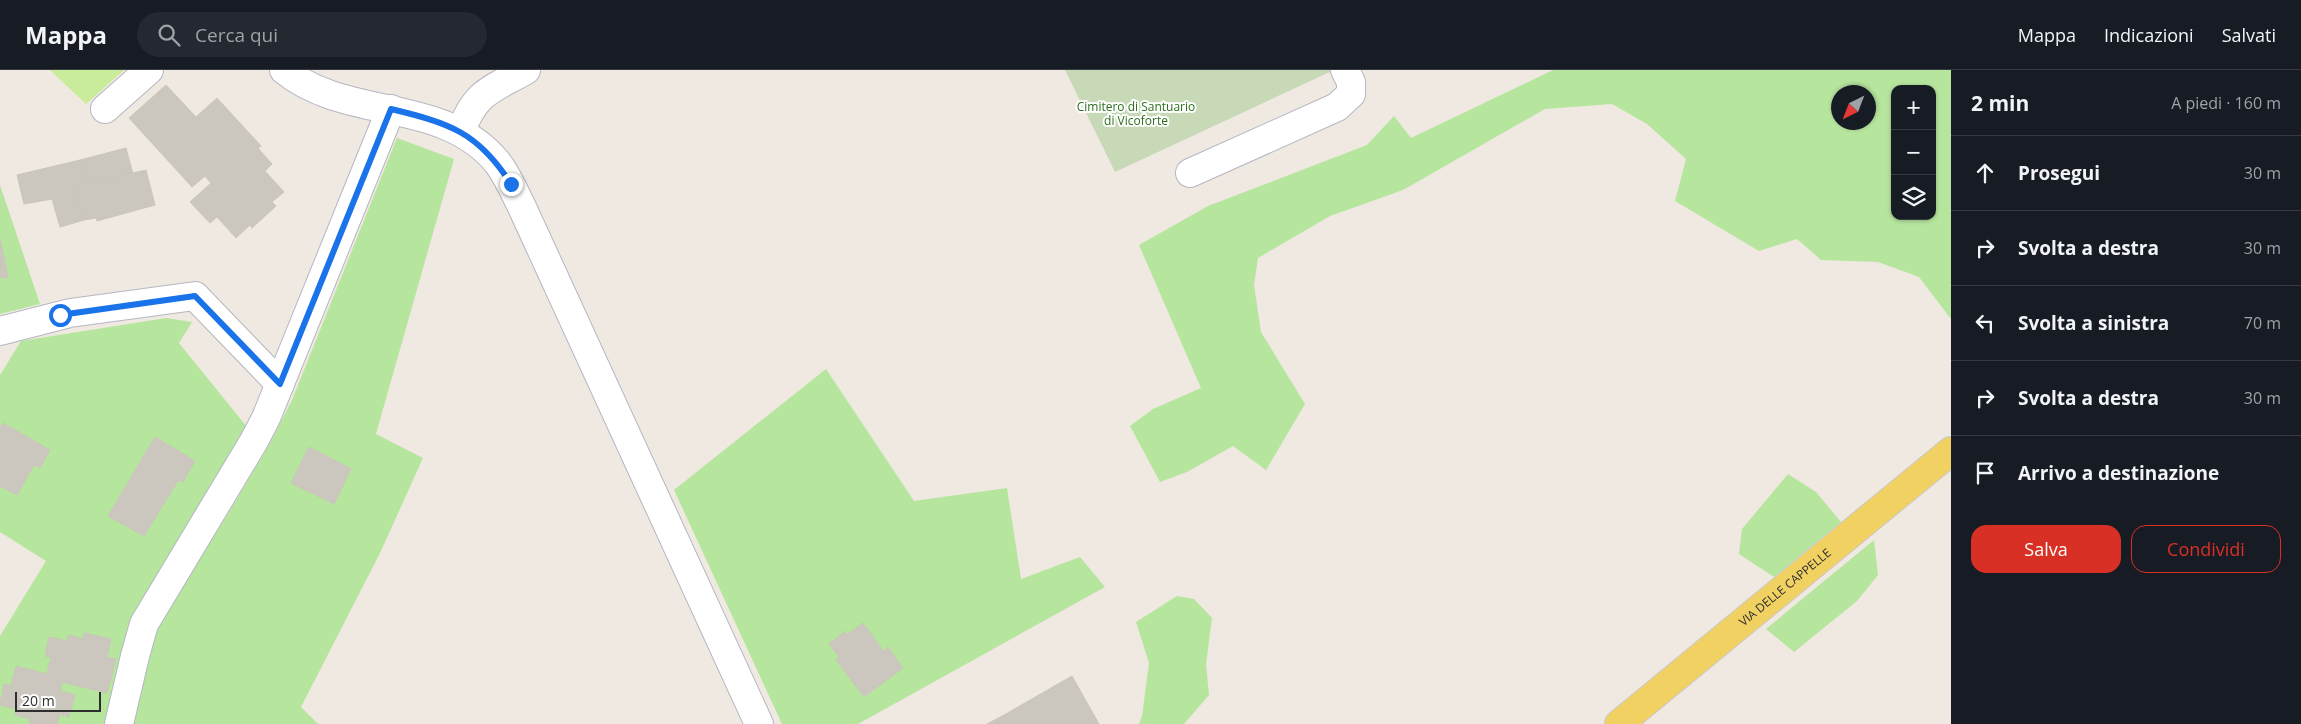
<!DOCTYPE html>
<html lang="it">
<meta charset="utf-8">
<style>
body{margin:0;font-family:"Open Sans",sans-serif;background:#242831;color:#f1f3f6}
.controls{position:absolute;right:15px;top:15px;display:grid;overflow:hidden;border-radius:10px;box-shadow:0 1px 4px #0004}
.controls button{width:45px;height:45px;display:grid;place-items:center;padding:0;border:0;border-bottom:1px solid #363941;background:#171b24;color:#f1f3f6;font:25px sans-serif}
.compass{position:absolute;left:1831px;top:15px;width:45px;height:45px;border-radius:50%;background:#171b24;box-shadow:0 1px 4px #0004;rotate:222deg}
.scale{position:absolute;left:15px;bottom:12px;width:86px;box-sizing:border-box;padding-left:5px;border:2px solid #2e2e2e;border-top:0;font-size:14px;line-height:18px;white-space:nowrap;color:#2e2e2e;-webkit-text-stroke:4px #fff;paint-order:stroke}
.stop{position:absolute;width:15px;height:15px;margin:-11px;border:4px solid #1a73e8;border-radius:50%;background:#fff}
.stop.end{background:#1a73e8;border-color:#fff;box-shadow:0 1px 5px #0008}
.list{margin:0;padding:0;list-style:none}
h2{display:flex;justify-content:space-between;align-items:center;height:65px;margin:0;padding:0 20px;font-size:21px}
h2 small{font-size:16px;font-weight:400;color:#9ea1a6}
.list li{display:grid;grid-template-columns:32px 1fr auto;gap:15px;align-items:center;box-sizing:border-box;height:75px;padding:0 20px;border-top:1px solid #363941}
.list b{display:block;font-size:19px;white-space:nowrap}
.list em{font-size:16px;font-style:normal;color:#9ea1a6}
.actions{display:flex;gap:10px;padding:15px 20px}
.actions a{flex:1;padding:11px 0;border:1px solid #d93025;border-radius:15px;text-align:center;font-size:18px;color:#d93025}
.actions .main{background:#d93025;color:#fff}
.icon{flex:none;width:28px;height:28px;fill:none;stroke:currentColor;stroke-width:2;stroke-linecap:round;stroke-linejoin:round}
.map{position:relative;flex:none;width:1951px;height:654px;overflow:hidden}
header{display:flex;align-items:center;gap:30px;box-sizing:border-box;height:70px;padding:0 25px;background:#171b24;border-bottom:1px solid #363941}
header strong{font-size:24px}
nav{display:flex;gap:28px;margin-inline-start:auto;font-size:18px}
.search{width:350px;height:45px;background:#242831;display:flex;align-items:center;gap:12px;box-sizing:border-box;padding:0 18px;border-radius:28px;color:#9ea1a6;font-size:19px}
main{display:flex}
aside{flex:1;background:#171b24}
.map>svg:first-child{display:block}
</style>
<header>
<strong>Mappa</strong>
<div class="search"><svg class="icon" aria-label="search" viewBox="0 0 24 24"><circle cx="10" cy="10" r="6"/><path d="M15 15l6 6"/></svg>Cerca qui</div>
<nav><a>Mappa</a><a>Indicazioni</a><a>Salvati</a></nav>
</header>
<main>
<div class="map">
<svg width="1951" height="654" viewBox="0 0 1951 654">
<rect width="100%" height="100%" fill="#efe9e1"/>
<g fill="#b6e59e" fill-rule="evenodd">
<path d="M1553,0H1951V249L1919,207L1878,192L1821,190L1797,169L1759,181L1675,131L1686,89L1647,54L1612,34L1545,39L1403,120L1330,146L1258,188L1254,215L1261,262L1305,334L1266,400L1233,376L1187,402L1160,412L1130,356L1153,339L1201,318L1139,175L1208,136L1367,75L1394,46L1411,68ZM1895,19H1932V146H1895ZM1838,22H1868V52H1838Z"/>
<path d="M397,68L454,89L376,364L423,388L380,483L301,637L318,654H130L155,558L226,447L269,375L292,330Z"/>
<path d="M0,115L40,234L0,244Z"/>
<path d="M166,248L192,252L179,273L247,357L108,642L106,654H0V566L46,491L0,462V305L21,271Z"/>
<path d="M826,299L914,431L1007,418L1021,509L1080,487L1105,517L858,654H782L674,420Z"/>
<path d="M1788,404L1816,422L1841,452L1774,507L1739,484L1742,459Z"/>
<path d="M1874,470L1878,505L1857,531L1794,582L1766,559Z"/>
<path d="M1177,526L1194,529L1212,548L1206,594L1209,625L1184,654H1139L1142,646L1149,593L1136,552Z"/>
</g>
<path fill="#c8d9b8" d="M1065,0H1334L1115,102Z"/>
<path fill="#c9ec9a" d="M50,0H124L86,34Z"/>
<g fill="#cbc7bf" stroke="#cbc5ba">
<path d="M166,15L196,47L217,28L261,76L258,78L272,94L265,101L284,122L272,132L276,136L252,158L250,155L236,168L217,147L210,153L190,132L211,113L205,106L192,117L129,48Z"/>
<path d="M126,78L133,104L86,113L80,90Z"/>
<path d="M80,90L86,113L75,116L84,150L60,157L52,129L24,134L17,105Z"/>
<path d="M146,100L155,135L97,151L96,148L84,150L75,116Z"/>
<path d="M0,168L8,207L0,208Z"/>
<path d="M3,353L50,380L40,398L34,395L17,425L0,416V358Z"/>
<path d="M155,367L195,391L183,412L179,410L176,414L144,466L108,446Z"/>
<path d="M309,377L351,399L334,434L291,413Z"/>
<path d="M863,553L883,581L888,577L903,598L864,627L836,590L840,588L829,574L845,561L847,565Z"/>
<path d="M84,563L111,569L107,587L116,589L107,623L62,612L60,621L75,625L69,647L60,644L57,654H29L30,649L15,645L16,639L0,635L4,614L11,616L16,596L47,604L51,588L45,586L49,567L67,571L68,565L83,569Z"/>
<path d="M1072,606L1099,654H1009L1004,645Z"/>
<path d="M1004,645L1009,654H987Z"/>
</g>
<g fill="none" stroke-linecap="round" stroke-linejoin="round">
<g stroke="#b4b7c1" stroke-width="30">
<g id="minor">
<path d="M284,0C346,51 442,26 497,92C507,105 514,121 521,135L759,654"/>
<path d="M105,39L149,0"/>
<path d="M461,61C476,21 491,20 526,0"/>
<path d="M1190,103L1337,37L1351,24V12L1345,0"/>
<path d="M0,261L70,243L195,226L280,314"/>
<path d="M119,654L135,586L144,554L254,371L266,348L391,39"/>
</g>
</g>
<g stroke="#c9c9c9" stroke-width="30">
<g id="major">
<path id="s1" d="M1619,654L1951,381"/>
</g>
</g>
<use href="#minor" stroke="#fff" stroke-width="28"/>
<use href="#major" stroke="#f2d163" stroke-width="28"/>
</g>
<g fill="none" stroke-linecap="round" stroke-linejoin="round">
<path stroke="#1a73e8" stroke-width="6" d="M60,245L195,226L280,314L391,39C449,53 478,62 511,114"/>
</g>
<g text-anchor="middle" stroke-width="4" stroke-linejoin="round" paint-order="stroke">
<g font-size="12" fill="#2c6e1b" stroke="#fff">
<text x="1136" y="41">Cimitero di Santuario<tspan x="1136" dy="14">di Vicoforte</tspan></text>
</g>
<g font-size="12" fill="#2e2e2e" stroke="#fff">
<text dy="4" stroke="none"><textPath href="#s1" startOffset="215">VIA DELLE CAPPELLE</textPath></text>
</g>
</g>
</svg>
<div class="controls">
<button>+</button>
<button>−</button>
<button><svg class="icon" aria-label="layers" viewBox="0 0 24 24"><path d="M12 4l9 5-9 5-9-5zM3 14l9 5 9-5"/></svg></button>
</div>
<svg class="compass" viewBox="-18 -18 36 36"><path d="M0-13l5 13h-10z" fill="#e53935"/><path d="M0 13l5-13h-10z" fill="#9ea1a6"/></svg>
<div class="scale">20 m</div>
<div class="stop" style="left:60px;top:245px"></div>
<div class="stop end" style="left:511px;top:114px"></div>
</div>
<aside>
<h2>2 min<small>A piedi · 160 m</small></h2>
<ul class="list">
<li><svg class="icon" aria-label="ahead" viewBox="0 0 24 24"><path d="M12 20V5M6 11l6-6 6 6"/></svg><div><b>Prosegui</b></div><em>30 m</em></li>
<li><svg class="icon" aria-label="right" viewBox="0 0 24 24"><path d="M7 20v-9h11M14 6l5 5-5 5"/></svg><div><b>Svolta a destra</b></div><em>30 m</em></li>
<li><svg class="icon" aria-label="left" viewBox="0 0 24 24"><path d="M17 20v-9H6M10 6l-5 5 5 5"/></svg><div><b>Svolta a sinistra</b></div><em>70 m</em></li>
<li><svg class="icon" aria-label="right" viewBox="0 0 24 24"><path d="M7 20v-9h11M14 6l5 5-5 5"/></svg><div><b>Svolta a destra</b></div><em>30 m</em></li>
<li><svg class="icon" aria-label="arrive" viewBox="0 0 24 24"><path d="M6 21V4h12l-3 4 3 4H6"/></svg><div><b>Arrivo a destinazione</b></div></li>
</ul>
<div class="actions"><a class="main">Salva</a><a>Condividi</a></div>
</aside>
</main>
